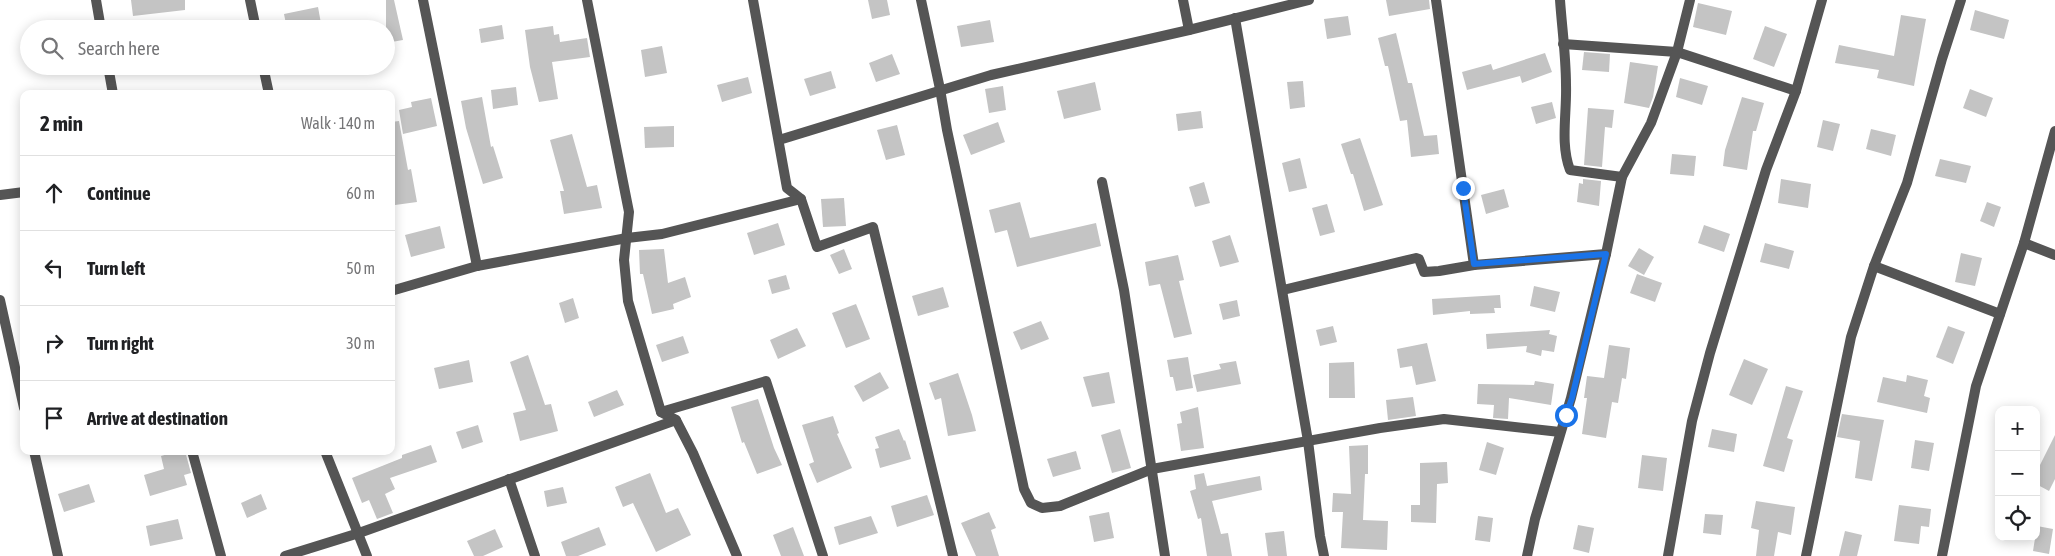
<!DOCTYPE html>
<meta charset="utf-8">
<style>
body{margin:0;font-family:"Asap Condensed",sans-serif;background:#f2f2f2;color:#202124}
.controls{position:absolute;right:15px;bottom:15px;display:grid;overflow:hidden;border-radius:10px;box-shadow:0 2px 12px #0003}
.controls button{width:45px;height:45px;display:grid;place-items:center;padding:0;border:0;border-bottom:1px solid #e0e0e0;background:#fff;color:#202124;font:25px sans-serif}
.stop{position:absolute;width:15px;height:15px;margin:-11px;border:4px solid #1a73e8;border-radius:50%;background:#fff}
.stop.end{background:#1a73e8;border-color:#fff;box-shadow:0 1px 5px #0008}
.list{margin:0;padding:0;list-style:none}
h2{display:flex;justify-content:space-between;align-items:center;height:65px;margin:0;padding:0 20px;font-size:21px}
h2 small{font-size:16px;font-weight:400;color:#757577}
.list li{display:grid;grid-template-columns:32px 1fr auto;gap:15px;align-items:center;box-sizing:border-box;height:75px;padding:0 20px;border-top:1px solid #e0e0e0}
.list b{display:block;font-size:19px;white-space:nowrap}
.list em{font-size:16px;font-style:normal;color:#757577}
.icon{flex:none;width:28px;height:28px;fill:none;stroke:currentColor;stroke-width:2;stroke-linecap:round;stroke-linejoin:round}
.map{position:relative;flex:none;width:2055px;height:556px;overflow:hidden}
.search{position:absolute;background:#fff;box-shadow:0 2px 12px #0003;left:20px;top:20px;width:375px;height:55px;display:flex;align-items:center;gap:12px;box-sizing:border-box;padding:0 18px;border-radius:28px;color:#757577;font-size:19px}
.panel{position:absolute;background:#fff;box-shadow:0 2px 12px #0003;left:20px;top:90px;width:375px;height:365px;border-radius:10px}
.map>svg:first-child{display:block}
</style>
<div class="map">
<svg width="2055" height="556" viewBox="0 0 2055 556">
<rect width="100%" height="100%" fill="#fff"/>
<g fill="#c4c4c4">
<path d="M131,0H185V10L133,16Z"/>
<path d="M386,0H394L403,40L386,43Z"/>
<path d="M868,0H887L890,15L872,19Z"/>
<path d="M1386,0H1429L1430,9L1389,16Z"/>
<path d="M1698,3L1732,11L1726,35L1693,27Z"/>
<path d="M318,7L322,29H287L284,14Z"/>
<path d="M1975,10L2009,20L2004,39L1970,30Z"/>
<path d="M1901,15L1926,19L1914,86L1877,78L1879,70L1835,63L1839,45L1894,56Z"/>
<path d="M1348,16L1351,35L1327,39L1324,19Z"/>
<path d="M990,20L994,42L961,47L957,26Z"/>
<path d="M502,25L504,39L481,43L479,29Z"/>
<path d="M553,26L554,35L559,34L560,42L587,38L590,57L552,62L558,99L539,102L530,67L525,30Z"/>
<path d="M1765,26L1787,34L1774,67L1753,59Z"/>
<path d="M1396,33L1408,83H1412L1424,136L1437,135L1439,154L1411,157L1407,120L1400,121L1388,66H1385L1378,38Z"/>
<path d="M662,46L667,73L645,77L641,50Z"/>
<path d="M1584,52L1610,54L1609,72L1582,70Z"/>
<path d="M1545,53L1552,72L1522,83L1520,76L1467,90L1462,72L1491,64L1493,70Z"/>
<path d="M892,54L900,74L876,82L869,63Z"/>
<path d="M1630,62L1658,66L1653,97L1649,108L1624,103Z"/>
<path d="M831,71L836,88L810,96L804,79Z"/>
<path d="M748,77L752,93L722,102L717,85Z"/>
<path d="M1680,78L1708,86L1702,105L1676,97Z"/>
<path d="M1303,81L1305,107L1290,109L1287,82Z"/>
<path d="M1095,82L1101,110L1064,119L1057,91Z"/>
<path d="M1003,86L1006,110L989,113L985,89Z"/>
<path d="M516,87L518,105L493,109L491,90Z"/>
<path d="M1970,89L1993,98L1986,117L1963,108Z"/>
<path d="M482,97L491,147L493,146L503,178L483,184L466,128L461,101Z"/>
<path d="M1742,97L1764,103L1756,131H1753L1747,170L1723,166L1725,150Z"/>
<path d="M431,98L437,126L403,134L399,110L412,107L411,102Z"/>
<path d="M1552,102L1556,118L1536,124L1531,107Z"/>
<path d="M1588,108L1614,110L1612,128L1605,127L1602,167L1584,165Z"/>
<path d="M1201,111L1203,128L1178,131L1176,114Z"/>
<path d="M1823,120L1840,124L1833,151L1817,147Z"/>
<path d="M399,121L408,170L411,169L417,202L395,205L391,183V122Z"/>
<path d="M998,122L1005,142L971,155L963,135Z"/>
<path d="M897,125L905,155L886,160L877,130Z"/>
<path d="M674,126V147L645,148L644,127Z"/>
<path d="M1871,129L1896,135L1891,156L1866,149Z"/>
<path d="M572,134L587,187L597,185L602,208L564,214L560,191H564L550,140Z"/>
<path d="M1360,138L1383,205L1364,211L1353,174H1351L1341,144Z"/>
<path d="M1672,154L1696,156L1694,176L1670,174Z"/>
<path d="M1300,158L1307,188L1289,192L1282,163Z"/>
<path d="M1940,159L1971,166L1966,183L1935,176Z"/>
<path d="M1583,179L1601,181L1599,206L1577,202L1579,183L1583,184Z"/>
<path d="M1781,179L1811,184L1808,208L1778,203Z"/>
<path d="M1204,182L1210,203L1195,207L1189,187Z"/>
<path d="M1504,189L1509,207L1486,214L1481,195Z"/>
<path d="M844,198L846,226L823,227L821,199Z"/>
<path d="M1020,202L1030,238L1096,223L1101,246L1017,267L1007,230L995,233L989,210Z"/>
<path d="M1987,202L2001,207L1994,227L1980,221Z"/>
<path d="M1327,204L1335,232L1320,236L1312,208Z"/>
<path d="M778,223L785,245L754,255L747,233Z"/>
<path d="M1704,225L1730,234L1724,252L1698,243Z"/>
<path d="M440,226L445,248L411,257L405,235Z"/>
<path d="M1230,235L1239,262L1220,267L1212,241Z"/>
<path d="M1765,243L1794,251L1789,269L1760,262Z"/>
<path d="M1639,248L1654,257L1644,275L1628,266Z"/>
<path d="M664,249L668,283L685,277L691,297L673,304L674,309L652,314L643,274H640L639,250Z"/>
<path d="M844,249L852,269L839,274L830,255Z"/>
<path d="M1961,253L1982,258L1975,286L1955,282Z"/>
<path d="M1178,255L1184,280L1179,281L1192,334L1174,338L1160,284L1149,286L1145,262Z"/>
<path d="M1637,274L1662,283L1655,302L1630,293Z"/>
<path d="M786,275L790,289L772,294L768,280Z"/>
<path d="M1534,286L1560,292L1555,312L1530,306Z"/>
<path d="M943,287L949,307L918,316L912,296Z"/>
<path d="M1500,295L1501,308H1494L1495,313L1470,314V311L1433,315L1432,299Z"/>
<path d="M573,298L579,318L565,323L559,303Z"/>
<path d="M1237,300L1240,316L1223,320L1219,304Z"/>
<path d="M856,304L870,339L846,348L832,313Z"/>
<path d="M1041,321L1049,339L1021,350L1013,332Z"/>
<path d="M1333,326L1337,342L1320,346L1316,330Z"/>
<path d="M1948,326L1965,332L1953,364L1936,357Z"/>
<path d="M797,328L806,346L778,359L770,340Z"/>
<path d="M1550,330L1549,334L1557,336L1554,352L1542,350L1541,356L1526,352L1527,346L1487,349L1486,334Z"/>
<path d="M683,336L689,353L662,362L656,345Z"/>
<path d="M1427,343L1436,381L1416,385L1412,366L1400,368L1397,349Z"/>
<path d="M1609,345L1630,348L1626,379L1622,378L1618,403L1612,402L1606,438L1582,434L1587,398H1584L1587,376L1604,378Z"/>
<path d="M528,355L545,405L551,404L558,431L520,441L513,413L526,410L510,362Z"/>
<path d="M1188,357L1193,388L1176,391L1173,377H1170L1167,360Z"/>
<path d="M1744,359L1768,369L1752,405L1729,395Z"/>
<path d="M469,360L473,382L439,389L434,368Z"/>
<path d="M1236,361L1241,384L1197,392L1193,375L1221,369L1219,364Z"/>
<path d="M1354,362L1355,398H1329V363Z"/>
<path d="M880,372L889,388L863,402L854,386Z"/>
<path d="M1109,372L1115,403L1092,407L1083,377Z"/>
<path d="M958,373L972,415L976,431L948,436L941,398L935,400L929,383Z"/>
<path d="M1907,375L1928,380L1924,396L1930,398L1927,413L1877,402L1883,377L1906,382Z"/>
<path d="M1535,381L1554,384L1551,405L1509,398L1508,419L1493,418L1494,405L1477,404L1478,384L1534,385Z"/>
<path d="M1786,386L1803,391L1787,438L1793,440L1784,472L1763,466Z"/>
<path d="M617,390L624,405L594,417L588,402Z"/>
<path d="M1413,397L1416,416L1388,420L1386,400Z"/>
<path d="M758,399L774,448L782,465L757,474L744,442L742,443L731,407Z"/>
<path d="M1198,407L1204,448L1181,451L1177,424L1182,423L1180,412Z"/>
<path d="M1842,414L1884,420L1872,481L1855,478L1860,441L1837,437Z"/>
<path d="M833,416L839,433L837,434L852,468L817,483L809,464L814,462L802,425Z"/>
<path d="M478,425L483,442L462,449L456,432Z"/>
<path d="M899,429L904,441L905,440L911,459L880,468L875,449L879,448L875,437Z"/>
<path d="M1120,429L1131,468L1112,473L1101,435Z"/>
<path d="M1712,429L1737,434L1734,452L1708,447Z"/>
<path d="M2055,435V479L2049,491L2036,484V473Z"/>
<path d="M1915,440L1934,443L1929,471L1911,468Z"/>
<path d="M1487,442L1504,448L1496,475L1479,470Z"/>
<path d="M431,445L437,462L390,478L395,489L385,494L393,513L377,519L369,500L362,503L352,478L402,458V455Z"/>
<path d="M1368,445V474H1365L1363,520L1388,521L1387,550L1341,548L1343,512H1332L1333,493L1351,494L1349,446Z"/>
<path d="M179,451H185L191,473L184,475L187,485L150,496L144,475L164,469L161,456Z"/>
<path d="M1076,451L1081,469L1053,477L1047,459Z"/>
<path d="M1642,455L1667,458L1663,491L1638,488Z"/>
<path d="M1447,462L1448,483L1437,484L1436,523L1411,522V505H1420V463Z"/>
<path d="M650,473L666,513L678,508L691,535L656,552L633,503L623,507L615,487Z"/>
<path d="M1204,473L1207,486L1260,476L1262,490L1212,501L1221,534L1228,533L1232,556H1207L1201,518L1198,519L1190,491L1196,489L1194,475Z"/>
<path d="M89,484L95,502L64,512L58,494Z"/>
<path d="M563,487L567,503L547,507L544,491Z"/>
<path d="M261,494L267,509L247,518L241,503Z"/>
<path d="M927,495L934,515L897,527L891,506Z"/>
<path d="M1756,501L1795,507L1791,535L1778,532L1774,556H1756L1759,530L1751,528Z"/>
<path d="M1899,505L1931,509L1929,527L1921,526L1919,544L1894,541Z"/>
<path d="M989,512L996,528L991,530L999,556H976L961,523Z"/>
<path d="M1109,512L1114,538L1094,542L1089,516Z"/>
<path d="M1705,514L1723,515L1721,535L1703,533Z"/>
<path d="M871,516L878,533L839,545L834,527Z"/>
<path d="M1478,516L1493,518L1490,542L1475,540Z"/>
<path d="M178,519L183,539L150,546L146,526Z"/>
<path d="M1578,525L1594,528L1589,553L1573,549Z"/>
<path d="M2037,526L2053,529L2049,554L2033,551Z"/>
<path d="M599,527L606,545L578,556H566L561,542Z"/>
<path d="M793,527L804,556H781L773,535Z"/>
<path d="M495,529L503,547L483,556H474L467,541Z"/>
<path d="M1284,531L1287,556H1268L1265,533Z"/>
<path d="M1845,531L1862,535L1857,556H1839Z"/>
</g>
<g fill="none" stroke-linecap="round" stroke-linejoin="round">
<g stroke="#555" stroke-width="10">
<path d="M96,0L101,29"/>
<path d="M250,0L256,29"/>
<path d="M423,0L477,266"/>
<path d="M587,0L629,212L624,260L628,301L661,412L676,420L693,453L737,556"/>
<path d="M753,0L787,188L801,199L817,247L873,227L953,556"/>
<path d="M921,0L940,89L947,130L1024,489L1031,503L1042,508L1060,506L1152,469L1380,428L1444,419L1560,432"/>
<path d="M1183,0L1189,30"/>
<path d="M1436,0L1474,265"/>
<path d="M1560,0C1562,28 1566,57 1566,85C1567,113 1560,144 1570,170L1622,177"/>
<path d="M1235,18L1308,441L1320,536L1324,556"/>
<path d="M1563,44L1677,52L1796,91"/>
<path d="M108,66L113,94"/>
<path d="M263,66L269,94"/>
<path d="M779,140L991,75L1189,30L1309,0"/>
<path d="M1102,182L1124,290L1165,556"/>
<path d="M0,195L24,192"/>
<path d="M2024,243L2055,255"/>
<path d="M1874,266L2000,314"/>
<path d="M1283,290L1416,258L1419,259L1424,272L1439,271L1474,265L1606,254"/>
<path d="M391,291L477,266L627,238L662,234L801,199"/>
<path d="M0,300L24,408"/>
<path d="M661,412L766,381L823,556"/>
<path d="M34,451L58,556"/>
<path d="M192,451L221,556"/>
<path d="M325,451L367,556"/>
<path d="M509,479L535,556"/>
<path d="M285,556L359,533L676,420"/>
<path d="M1527,556L1535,519L1571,398L1606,254L1622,177L1651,123L1677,52L1690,0"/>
<path d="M1668,556L1692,421L1710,353L1766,170L1796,91L1822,0"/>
<path d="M1806,556L1851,337L1874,266L1907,183L1942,59L1961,0"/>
<path d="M1942,556L1976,386L2024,243L2055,131"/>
</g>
</g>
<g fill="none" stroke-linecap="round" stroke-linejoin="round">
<path stroke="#1a73e8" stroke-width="6" d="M1463,188L1474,264L1606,254L1572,398L1566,415"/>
</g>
</svg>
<div class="controls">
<button>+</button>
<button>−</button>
<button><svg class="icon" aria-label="locate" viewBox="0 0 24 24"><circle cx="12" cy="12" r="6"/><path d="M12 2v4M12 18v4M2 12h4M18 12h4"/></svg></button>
</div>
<div class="stop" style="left:1566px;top:415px"></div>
<div class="stop end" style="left:1463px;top:188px"></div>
<div class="search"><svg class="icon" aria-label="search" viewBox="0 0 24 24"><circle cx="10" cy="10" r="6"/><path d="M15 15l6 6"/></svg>Search here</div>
<section class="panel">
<h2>2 min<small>Walk · 140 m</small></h2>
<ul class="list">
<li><svg class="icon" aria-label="ahead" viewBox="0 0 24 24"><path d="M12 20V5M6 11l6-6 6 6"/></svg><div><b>Continue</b></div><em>60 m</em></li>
<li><svg class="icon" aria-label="left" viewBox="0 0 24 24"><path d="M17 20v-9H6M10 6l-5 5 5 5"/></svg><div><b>Turn left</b></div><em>50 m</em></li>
<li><svg class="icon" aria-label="right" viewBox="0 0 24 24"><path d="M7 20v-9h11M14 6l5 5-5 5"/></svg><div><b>Turn right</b></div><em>30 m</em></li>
<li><svg class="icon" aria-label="arrive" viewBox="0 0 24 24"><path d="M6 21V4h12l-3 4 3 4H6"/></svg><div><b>Arrive at destination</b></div></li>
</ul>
</section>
</div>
